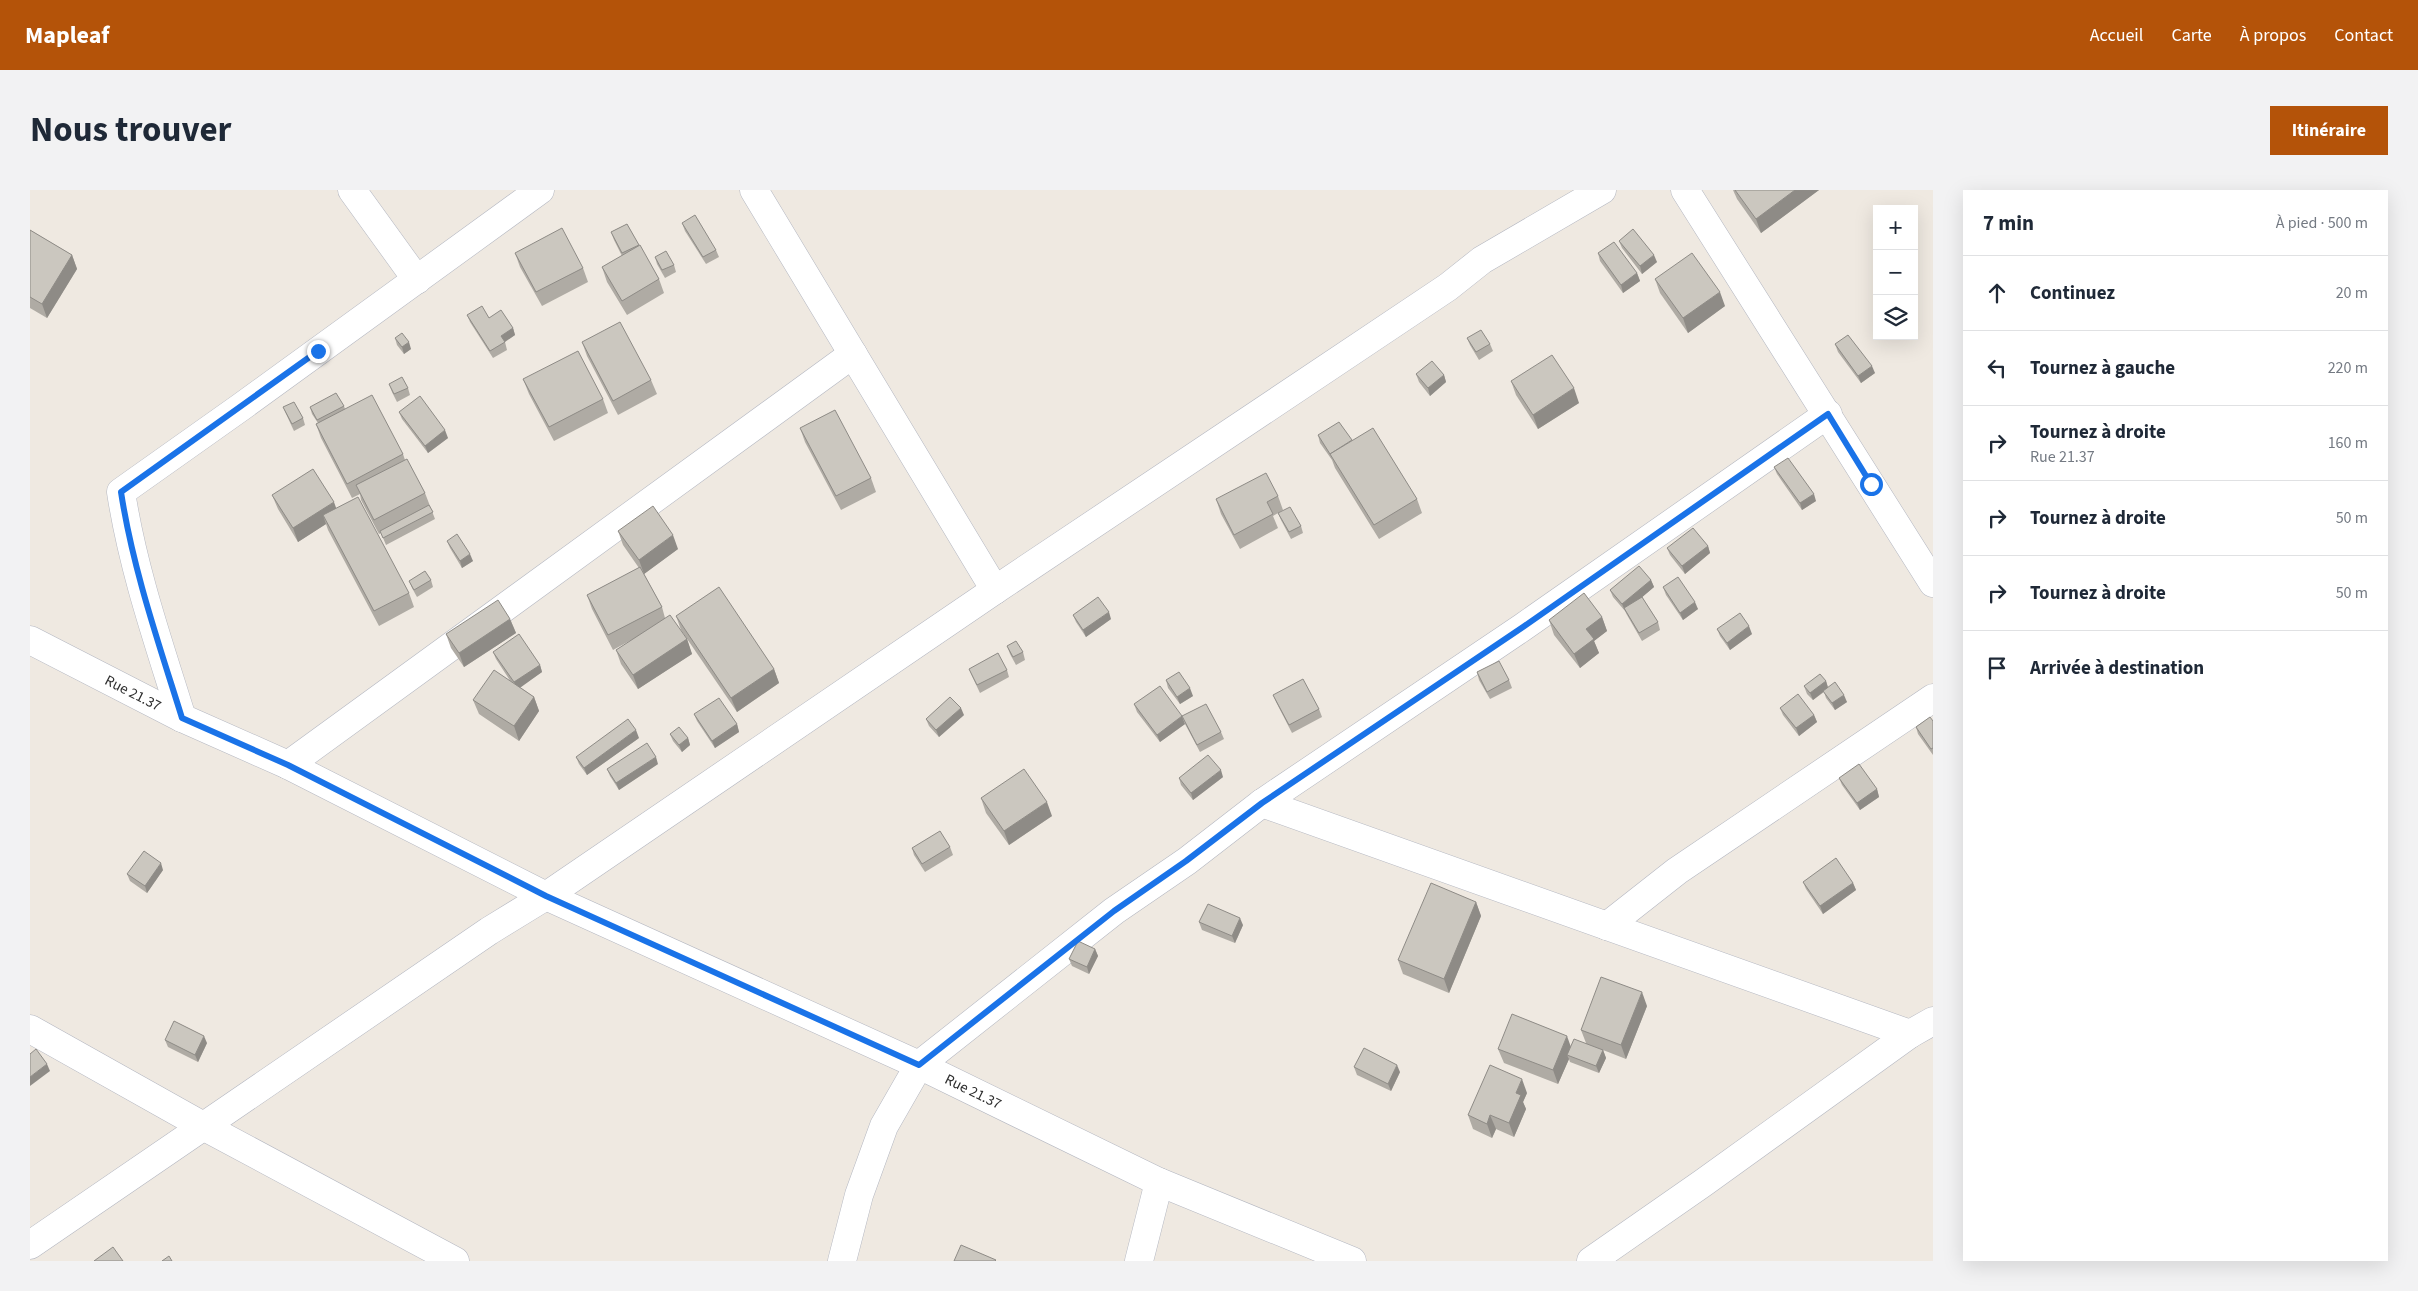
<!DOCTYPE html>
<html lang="fr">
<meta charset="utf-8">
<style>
body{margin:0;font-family:"Source Sans 3",sans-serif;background:#f2f2f3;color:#1f2937}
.controls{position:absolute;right:15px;top:15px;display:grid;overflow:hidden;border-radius:0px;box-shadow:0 5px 20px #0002}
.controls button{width:45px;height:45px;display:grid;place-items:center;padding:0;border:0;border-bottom:1px solid #e0e1e3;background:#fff;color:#1f2937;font:25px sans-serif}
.stop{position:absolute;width:15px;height:15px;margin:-11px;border:4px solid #1a73e8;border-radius:50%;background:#fff}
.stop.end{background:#1a73e8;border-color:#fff;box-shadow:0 1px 5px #0008}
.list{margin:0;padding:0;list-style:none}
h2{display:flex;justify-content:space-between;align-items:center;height:65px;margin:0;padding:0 20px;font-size:21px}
h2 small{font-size:16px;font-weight:400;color:#747a83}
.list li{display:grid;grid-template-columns:32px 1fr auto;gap:15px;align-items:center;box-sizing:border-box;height:75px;padding:0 20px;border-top:1px solid #e0e1e3}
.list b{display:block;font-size:19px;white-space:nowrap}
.list p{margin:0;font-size:16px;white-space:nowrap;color:#747a83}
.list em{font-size:16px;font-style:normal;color:#747a83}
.icon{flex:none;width:28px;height:28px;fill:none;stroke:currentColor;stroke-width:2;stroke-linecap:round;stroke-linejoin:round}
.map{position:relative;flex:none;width:1903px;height:1071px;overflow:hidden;border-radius:0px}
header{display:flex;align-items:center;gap:30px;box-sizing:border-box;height:70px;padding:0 25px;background:#b45309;color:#fff}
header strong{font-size:24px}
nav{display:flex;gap:28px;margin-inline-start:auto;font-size:18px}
.intro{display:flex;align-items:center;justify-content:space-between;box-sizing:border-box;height:120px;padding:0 30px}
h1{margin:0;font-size:35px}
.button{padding:12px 22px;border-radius:0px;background:#b45309;color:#fff;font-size:18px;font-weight:700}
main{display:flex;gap:30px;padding:0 30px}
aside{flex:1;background:#fff;border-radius:0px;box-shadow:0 5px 20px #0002}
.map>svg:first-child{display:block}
</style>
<header>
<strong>Mapleaf</strong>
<nav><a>Accueil</a><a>Carte</a><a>À propos</a><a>Contact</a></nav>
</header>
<div class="intro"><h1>Nous trouver</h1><a class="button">Itinéraire</a></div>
<main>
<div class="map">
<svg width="1903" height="1071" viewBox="0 0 1903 1071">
<rect width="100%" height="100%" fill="#efe9e1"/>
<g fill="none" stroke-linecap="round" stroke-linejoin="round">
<g stroke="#b4b7c1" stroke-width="29">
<g id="street">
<path d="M322,0L387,90"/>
<path d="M724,0L965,400"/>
<path d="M1655,0L1903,393"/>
<path id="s1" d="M0,450L152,528L258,575L516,706L889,875L1129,992L1322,1071"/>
<path d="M152,528C129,454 103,380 91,302L211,217L510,0"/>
<path d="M258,575L823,164"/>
<path d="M1232,613L1880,844"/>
<path d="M1577,736L1647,681L1903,508"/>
<path d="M0,839L173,936L425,1071"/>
<path d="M0,1055L459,741L516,706L965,400L1418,97L1452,70L1572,0"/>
<path d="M812,1071L829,1005L854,936L889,875L1084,721L1157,671L1232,613L1493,437L1798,224"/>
<path d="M1109,1071L1129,992"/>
<path d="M1561,1071L1673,993L1880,844L1903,831"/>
</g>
</g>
<use href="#street" stroke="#fff" stroke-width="28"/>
</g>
<g fill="#afaba4">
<path d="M1703,0H1789L1731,43L1707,9Z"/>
<path d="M652,33L686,60L689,67L676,74L655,41Z"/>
<path d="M597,34L609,56L629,89L634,103L597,125L577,92L572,77L592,66L584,50L581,42Z"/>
<path d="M0,40L42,65L47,79L17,128L0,118Z"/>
<path d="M1589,51L1627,72L1612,84L1592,58Z"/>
<path d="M485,63L553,78L558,92L512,116L490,77Z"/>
<path d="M1568,63L1607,83L1610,91L1593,103L1570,71Z"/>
<path d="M625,67L644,75L646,82L635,88L627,74Z"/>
<path d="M1625,89L1695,116L1658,143L1630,103Z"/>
<path d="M437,125L459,128L483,138L485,145L475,152L477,160L463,168L440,132Z"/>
<path d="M365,148L381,159L374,164L367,155Z"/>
<path d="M1437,148L1460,154L1463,161L1449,170L1440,155Z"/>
<path d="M552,152L621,190L627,204L588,225L557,166Z"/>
<path d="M1805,154L1845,183L1831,193L1808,162Z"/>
<path d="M1386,184L1414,185L1416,192L1400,206L1389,192Z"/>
<path d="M493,189L573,209L578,223L524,251L499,204Z"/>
<path d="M1481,191L1549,213L1508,239L1486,205Z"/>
<path d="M359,194L378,198L380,205L367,212L362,202Z"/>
<path d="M314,216L315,219L373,264L375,270L395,303L405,329L356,355L351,343L349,344L331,310L330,304L322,308L291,248L286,234L288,233L282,224L280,217Z"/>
<path d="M253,217L273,228L275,235L264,241L256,224Z"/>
<path d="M369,222L418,248L398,263L372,229Z"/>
<path d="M770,238L841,288L846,302L811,320L775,252Z"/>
<path d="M1288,245L1387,309L1392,323L1349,349L1305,278L1302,270L1290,253Z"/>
<path d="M1744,277L1786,311L1772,320L1747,284Z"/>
<path d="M242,305L306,318L379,403L384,417L349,436L298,340L296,334L268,352L248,319Z"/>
<path d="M1248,306L1253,320L1243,326L1248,338L1210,359L1191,324L1186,309Z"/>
<path d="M1248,323L1271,336L1273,343L1261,349L1251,330Z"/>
<path d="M588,341L648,359L614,384L632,417L635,428L657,449L662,464L608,499L591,474L586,460L603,449L583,460L562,419L557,405L609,378L593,355Z"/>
<path d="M417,351L443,371L432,378L420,358Z"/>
<path d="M1678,356L1680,363L1655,384L1640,365L1637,358Z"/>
<path d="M401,390L403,397L387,407L382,398L379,391Z"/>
<path d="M1621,390L1624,397L1612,407L1628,432L1630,440L1612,451L1597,425L1595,421L1583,407L1580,400Z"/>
<path d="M1633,397L1668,419L1653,430L1636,405Z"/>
<path d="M1043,425L1081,429L1056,447L1046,432Z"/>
<path d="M646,426L744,479L749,493L707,522L651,440Z"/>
<path d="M1572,427L1577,441L1564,451L1569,463L1550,478L1524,445L1519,430Z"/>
<path d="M480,429L486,443L434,477L421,458L416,444Z"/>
<path d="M1687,439L1722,444L1700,460L1690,446Z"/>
<path d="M977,456L993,462L995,470L986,475L980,464Z"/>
<path d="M463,462L510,475L512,482L490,497L504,507L509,521L489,551L449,524L443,510L481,492L466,469Z"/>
<path d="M939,479L977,480L979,487L950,503L942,486Z"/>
<path d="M1447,482L1479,490L1482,498L1460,509L1449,490Z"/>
<path d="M1136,490L1163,506L1150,514L1138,498Z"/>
<path d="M1796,491L1798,497L1817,512L1805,520L1796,508L1794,502L1783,510L1777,504L1774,496Z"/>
<path d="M1243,505L1289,519L1292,527L1262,543L1246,512Z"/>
<path d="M1104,514L1155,534L1130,552L1107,522Z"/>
<path d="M1750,518L1784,525L1787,532L1769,546L1753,525Z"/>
<path d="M664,524L707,534L709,542L685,558L667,531Z"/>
<path d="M934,525L909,547L899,536L896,529Z"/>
<path d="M1152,526L1191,542L1194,549L1170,562L1155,534Z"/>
<path d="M1903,531V565L1888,544L1886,537Z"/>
<path d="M640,544L658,548L660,555L652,562L643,551Z"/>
<path d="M609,548L557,585L549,574L546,567Z"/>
<path d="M628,574L589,600L580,586L577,579Z"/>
<path d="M1193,587L1163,610L1151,595L1149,588Z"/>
<path d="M1809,588L1847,599L1849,607L1830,620L1812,595Z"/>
<path d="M951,608L1022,626L979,655L956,623Z"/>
<path d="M920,657L923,665L895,682L884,665L882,658Z"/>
<path d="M133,680L117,703L100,691L97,684Z"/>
<path d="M1773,692L1823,693L1826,700L1793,724L1776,699Z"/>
<path d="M1446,712L1451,726L1419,803L1373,784L1368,770Z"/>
<path d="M1169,732L1213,735L1205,753L1172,740Z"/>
<path d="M1065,759L1068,766L1059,784L1042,776L1039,769Z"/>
<path d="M1617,816L1596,869L1573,860L1576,868L1569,883L1540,872L1539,869L1528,894L1474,873L1468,859L1541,857L1556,853L1551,840Z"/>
<path d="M135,850L177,853L168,872L138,857Z"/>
<path d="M1324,877L1370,882L1361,901L1327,885Z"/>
<path d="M1497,903L1493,912L1496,919L1484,947L1466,939L1462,948L1443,939L1438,925Z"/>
</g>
<g fill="#8e8b86">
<path d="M1765,0H1789L1731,43L1726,29Z"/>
<path d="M42,65L47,79L17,128L12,114Z"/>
<path d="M1624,65L1627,72L1612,84L1610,76Z"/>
<path d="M1607,83L1610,91L1593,103L1591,95Z"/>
<path d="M1690,102L1695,116L1658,143L1653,128Z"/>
<path d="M483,138L485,145L473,153L471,146Z"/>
<path d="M379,152L381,159L374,164L372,157Z"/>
<path d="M1842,176L1845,183L1831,193L1828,186Z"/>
<path d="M1414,185L1416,192L1400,206L1398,198Z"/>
<path d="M1544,198L1549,213L1508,239L1503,225Z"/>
<path d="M415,240L418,248L398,263L395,256Z"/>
<path d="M1784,304L1786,311L1772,320L1770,313Z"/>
<path d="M304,312L309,326L293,325L296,334L268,352L263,338Z"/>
<path d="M643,345L648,359L614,384L609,370Z"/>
<path d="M1678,356L1680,363L1655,384L1652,376Z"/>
<path d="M440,364L443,371L432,378L430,371Z"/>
<path d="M1621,390L1624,397L1596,421L1594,418L1595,421L1592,414Z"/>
<path d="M1665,412L1668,419L1653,430L1650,423Z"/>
<path d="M1079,422L1081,429L1056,447L1053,440Z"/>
<path d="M1572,427L1577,441L1564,451L1569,463L1550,478L1544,464L1556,439Z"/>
<path d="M480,429L486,443L434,477L429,463Z"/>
<path d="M1719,436L1722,444L1700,460L1697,453Z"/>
<path d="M657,449L662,464L608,499L603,485Z"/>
<path d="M510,475L512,482L487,500L484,492Z"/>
<path d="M744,479L749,493L707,522L701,508Z"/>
<path d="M1796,491L1798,498L1783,510L1780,503Z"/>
<path d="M1160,498L1163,506L1150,514L1147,507Z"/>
<path d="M1814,505L1817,512L1805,520L1802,513Z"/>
<path d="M504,507L509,521L489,551L484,536Z"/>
<path d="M931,518L934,525L909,547L906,540Z"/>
<path d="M1784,525L1787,532L1769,546L1766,538Z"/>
<path d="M1152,526L1155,534L1130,552L1127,545Z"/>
<path d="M707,534L709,542L685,558L682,551Z"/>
<path d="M606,540L609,548L557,585L554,578Z"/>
<path d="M658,548L660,555L652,562L649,555Z"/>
<path d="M626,567L628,574L589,600L586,593Z"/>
<path d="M1191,580L1193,587L1163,610L1161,603Z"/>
<path d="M1847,599L1849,607L1830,620L1827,613Z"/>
<path d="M1017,612L1022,626L979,655L974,641Z"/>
<path d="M131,673L133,680L117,703L115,696Z"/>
<path d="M1823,693L1826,700L1793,724L1790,716Z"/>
<path d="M1446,712L1451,726L1419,803L1414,789Z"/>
<path d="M1210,728L1213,735L1205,753L1202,746Z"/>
<path d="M1065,759L1068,766L1059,784L1057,777Z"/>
<path d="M1612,802L1617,816L1596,869L1591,855Z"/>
<path d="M174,846L177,853L168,872L165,865Z"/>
<path d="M1537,846L1542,860L1537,865L1539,869L1528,894L1523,880Z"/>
<path d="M1573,860L1576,868L1569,883L1566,876Z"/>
<path d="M17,874L20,881L0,896V887Z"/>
<path d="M1367,875L1370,882L1361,901L1358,894Z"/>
<path d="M1492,889L1497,903L1493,912L1496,919L1484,947L1479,933L1486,903Z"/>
<path d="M1460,925L1466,939L1462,948L1457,934Z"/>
</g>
<g fill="#cbc7bf" stroke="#8e8b86">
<path d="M1705,0H1765L1726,29Z"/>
<path d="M665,25L686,60L673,67L652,33Z"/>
<path d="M597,34L609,55L592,63L581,42Z"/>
<path d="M532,38L553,78L506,102L485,63Z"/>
<path d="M1603,39L1624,65L1610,76L1589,51Z"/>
<path d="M0,40L42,65L12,114L0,107Z"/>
<path d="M1584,52L1607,83L1591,95L1568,63Z"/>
<path d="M610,55L629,89L592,111L572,77Z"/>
<path d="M636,61L644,75L632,80L625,67Z"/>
<path d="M1662,63L1690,102L1653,128L1625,89Z"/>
<path d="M452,116L459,128L471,120L483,138L471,146L475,152L460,161L437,125Z"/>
<path d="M590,132L621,190L583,211L552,152Z"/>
<path d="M1451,140L1460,154L1446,162L1437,148Z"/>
<path d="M372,143L379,152L372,157L365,148Z"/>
<path d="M1818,145L1842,176L1828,186L1805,154Z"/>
<path d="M548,161L573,209L519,237L493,189Z"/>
<path d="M1522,165L1544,198L1503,225L1481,191Z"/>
<path d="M1402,171L1414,185L1398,198L1386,184Z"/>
<path d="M372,187L378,198L364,204L359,194Z"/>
<path d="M306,203L314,216L287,230L280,217Z"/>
<path d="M342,205L373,264L317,294L286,234Z"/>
<path d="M390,206L415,240L395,256L369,222Z"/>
<path d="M264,212L273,228L262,234L253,217Z"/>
<path d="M805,220L841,288L806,306L770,238Z"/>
<path d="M1309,232L1322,250L1300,264L1288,245Z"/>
<path d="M1343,238L1387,309L1344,335L1300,264Z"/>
<path d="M1758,268L1784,304L1770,313L1744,277Z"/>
<path d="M377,269L395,303L344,330L326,295Z"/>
<path d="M283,279L304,312L263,338L242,305Z"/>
<path d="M1236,283L1248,306L1237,312L1243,324L1204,345L1186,309Z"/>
<path d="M328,307L379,403L344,421L293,325Z"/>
<path d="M399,315L403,322L353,348L350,341Z"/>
<path d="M623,316L643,345L609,370L588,341Z"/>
<path d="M1260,317L1271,336L1259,342L1248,323Z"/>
<path d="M1663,338L1678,356L1652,376L1637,358Z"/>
<path d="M427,344L440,364L430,371L417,351Z"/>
<path d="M1609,376L1621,390L1592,414L1580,400Z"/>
<path d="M610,377L632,417L578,445L557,405Z"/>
<path d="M395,381L401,390L384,400L379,391Z"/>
<path d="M1648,387L1665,412L1650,423L1633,397Z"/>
<path d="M689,397L744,479L701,508L646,426Z"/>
<path d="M1554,403L1572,427L1556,439L1564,449L1544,464L1519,430Z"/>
<path d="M1068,407L1079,422L1053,440L1043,425Z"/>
<path d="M1612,407L1628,432L1609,443L1594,418Z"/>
<path d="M468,410L480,429L429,463L416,444Z"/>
<path d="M1710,423L1719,436L1697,453L1687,439Z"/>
<path d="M640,425L657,449L603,485L586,460Z"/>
<path d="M489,444L510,475L484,492L463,462Z"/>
<path d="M986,451L993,462L983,467L977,456Z"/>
<path d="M968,463L977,480L947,495L939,479Z"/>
<path d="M1469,471L1479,490L1457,502L1447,482Z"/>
<path d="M464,480L504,507L484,536L443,510Z"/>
<path d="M1149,482L1160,498L1147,507L1136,490Z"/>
<path d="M1790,484L1796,491L1780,503L1774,496Z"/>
<path d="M1273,489L1289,519L1259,535L1243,505Z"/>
<path d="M1805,492L1814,505L1802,513L1793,501Z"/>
<path d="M1130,496L1152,526L1127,545L1104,514Z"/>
<path d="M1768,504L1784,525L1766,538L1750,518Z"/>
<path d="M920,507L931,518L906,540L896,529Z"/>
<path d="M689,508L707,534L682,551L664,524Z"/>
<path d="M1176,514L1191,542L1167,555L1152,526Z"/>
<path d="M1900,527L1903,531V558L1901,559L1886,537Z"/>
<path d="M598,529L606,540L554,578L546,567Z"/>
<path d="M649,537L658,548L649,555L640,544Z"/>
<path d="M617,553L626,567L586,593L577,579Z"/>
<path d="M1178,565L1191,580L1161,603L1149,588Z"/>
<path d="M1829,574L1847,599L1827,613L1809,588Z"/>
<path d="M994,579L1017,612L974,641L951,608Z"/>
<path d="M910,641L920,657L892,674L882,658Z"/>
<path d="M114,661L131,673L115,696L97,684Z"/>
<path d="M1806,668L1823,693L1790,716L1773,692Z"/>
<path d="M1401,693L1446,712L1414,789L1368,770Z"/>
<path d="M1178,714L1210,728L1202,746L1169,732Z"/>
<path d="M1048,751L1065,759L1057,777L1039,769Z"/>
<path d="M1571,787L1612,802L1591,855L1551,840Z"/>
<path d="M1482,824L1537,846L1523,880L1468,859Z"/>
<path d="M144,831L174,846L165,865L135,850Z"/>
<path d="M1544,849L1573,860L1566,876L1537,865Z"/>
<path d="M1334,858L1367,875L1358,894L1324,877Z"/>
<path d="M6,859L17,874L0,887V864Z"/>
<path d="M1460,875L1492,889L1486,903L1491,905L1479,933L1460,925L1457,934L1438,925Z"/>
<path d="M931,1055L966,1070L965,1071H924Z"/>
<path d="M83,1057L93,1071H64Z"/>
<path d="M139,1066L142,1071H132Z"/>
</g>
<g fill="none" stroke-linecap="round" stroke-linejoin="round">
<path stroke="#1a73e8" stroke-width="6" d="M288,161L91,302C103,380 129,454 152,528L258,575L516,706L889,875L1084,721L1156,671L1232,613L1493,437L1798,224L1841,294"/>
</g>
<g text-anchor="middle" stroke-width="4.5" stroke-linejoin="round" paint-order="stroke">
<g font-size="15" fill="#2e2e2e" stroke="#fff">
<text dy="5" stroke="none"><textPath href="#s1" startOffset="116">Rue 21.37</textPath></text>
<text dy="5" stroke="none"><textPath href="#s1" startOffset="1046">Rue 21.37</textPath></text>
</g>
</g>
</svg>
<div class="controls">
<button>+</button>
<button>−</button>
<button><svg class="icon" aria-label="layers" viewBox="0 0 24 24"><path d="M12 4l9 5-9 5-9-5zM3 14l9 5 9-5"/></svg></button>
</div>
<div class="stop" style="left:1841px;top:294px"></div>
<div class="stop end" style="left:288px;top:161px"></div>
</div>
<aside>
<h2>7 min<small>À pied · 500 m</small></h2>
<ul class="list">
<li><svg class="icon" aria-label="ahead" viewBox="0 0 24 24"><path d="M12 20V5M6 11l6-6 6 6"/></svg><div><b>Continuez</b></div><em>20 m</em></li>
<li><svg class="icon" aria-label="left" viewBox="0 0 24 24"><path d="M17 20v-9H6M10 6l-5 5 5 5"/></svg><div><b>Tournez à gauche</b></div><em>220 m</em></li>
<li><svg class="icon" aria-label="right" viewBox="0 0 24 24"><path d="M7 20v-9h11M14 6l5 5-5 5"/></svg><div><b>Tournez à droite</b><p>Rue 21.37</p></div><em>160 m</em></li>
<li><svg class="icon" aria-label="right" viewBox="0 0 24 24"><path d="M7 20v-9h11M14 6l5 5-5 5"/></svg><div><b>Tournez à droite</b></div><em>50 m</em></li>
<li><svg class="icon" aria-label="right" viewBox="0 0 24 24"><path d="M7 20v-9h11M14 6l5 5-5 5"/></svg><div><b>Tournez à droite</b></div><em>50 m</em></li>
<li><svg class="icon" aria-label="arrive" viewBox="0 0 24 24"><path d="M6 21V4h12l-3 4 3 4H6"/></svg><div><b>Arrivée à destination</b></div></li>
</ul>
</aside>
</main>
